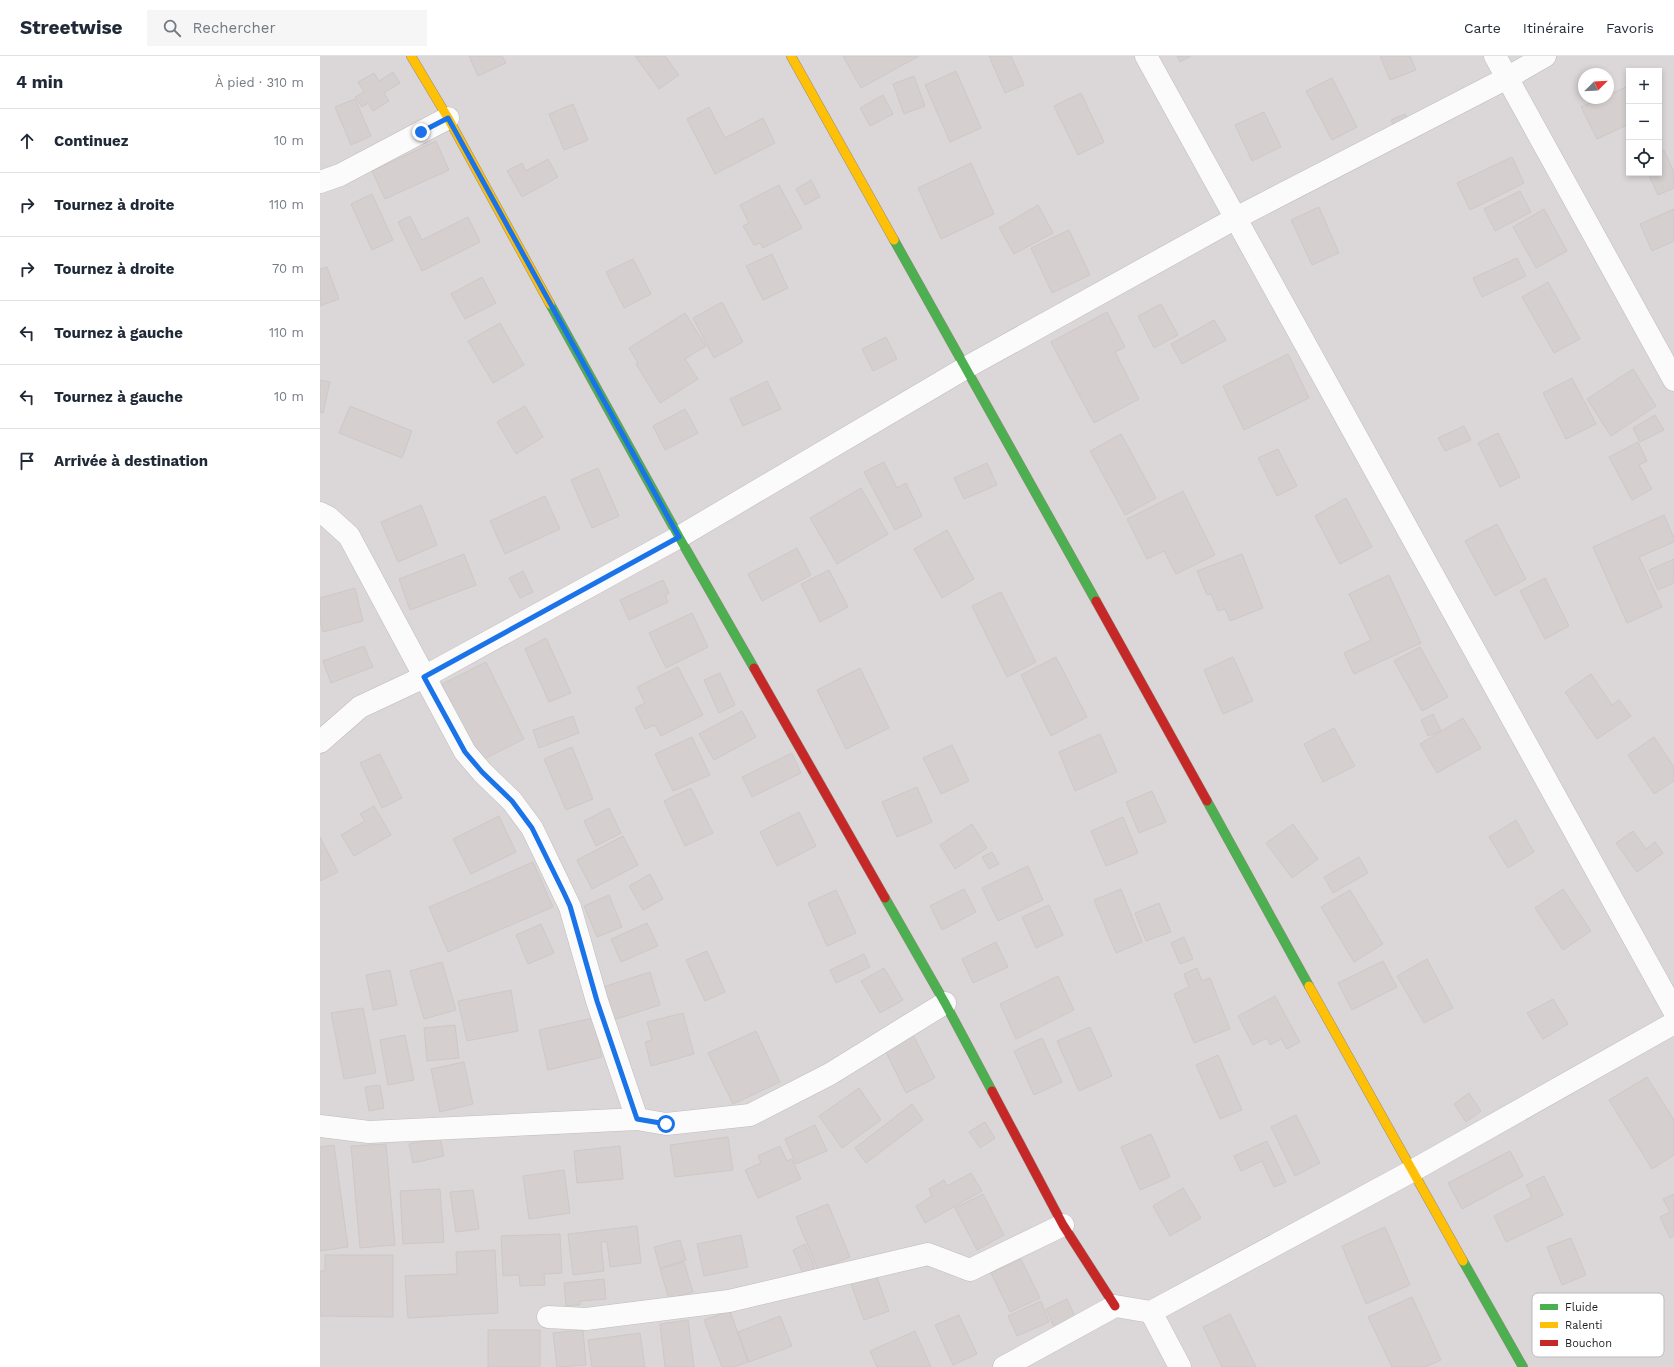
<!DOCTYPE html>
<html lang="fr">
<meta charset="utf-8">
<style>
body{margin:0;font-family:"Work Sans",sans-serif;background:#f6f6f7;color:#1f2937}
.controls{position:absolute;right:12px;top:12px;display:grid;overflow:hidden;border-radius:0px;box-shadow:0 2px 6px #0003}
.controls button{width:36px;height:36px;display:grid;place-items:center;padding:0;border:0;border-bottom:1px solid #e0e1e3;background:#fff;color:#1f2937;font:20px sans-serif}
.compass{position:absolute;left:1258px;top:12px;width:36px;height:36px;border-radius:50%;background:#fff;box-shadow:0 2px 6px #0003;rotate:66deg}
.stop{position:absolute;width:12px;height:12px;margin:-9px;border:3px solid #1a73e8;border-radius:50%;background:#fff}
.stop.end{background:#1a73e8;border-color:#fff;box-shadow:0 1px 4px #0008}
.list{margin:0;padding:0;list-style:none}
h2{display:flex;justify-content:space-between;align-items:center;height:52px;margin:0;padding:0 16px;font-size:17px}
h2 small{font-size:13px;font-weight:400;color:#747a83}
.list li{display:grid;grid-template-columns:26px 1fr auto;gap:12px;align-items:center;box-sizing:border-box;height:64px;padding:0 16px;border-top:1px solid #e0e1e3}
.list b{display:block;font-size:15px;white-space:nowrap}
.list em{font-size:13px;font-style:normal;color:#747a83}
.icon{flex:none;width:22px;height:22px;fill:none;stroke:currentColor;stroke-width:2;stroke-linecap:round;stroke-linejoin:round}
.map{position:relative;flex:none;width:1354px;height:1311px;overflow:hidden}
header{display:flex;align-items:center;gap:24px;box-sizing:border-box;height:56px;padding:0 20px;background:#fff;border-bottom:1px solid #e0e1e3}
header strong{font-size:19px}
nav{display:flex;gap:22px;margin-inline-start:auto;font-size:14px}
.search{width:280px;height:36px;background:#f6f6f7;display:flex;align-items:center;gap:10px;box-sizing:border-box;padding:0 14px;border-radius:0px;color:#747a83;font-size:15px}
main{display:flex}
aside{flex:1;background:#fff}
.map>svg:first-child{display:block}
</style>
<header>
<strong>Streetwise</strong>
<div class="search"><svg class="icon" aria-label="search" viewBox="0 0 24 24"><circle cx="10" cy="10" r="6"/><path d="M15 15l6 6"/></svg>Rechercher</div>
<nav><a>Carte</a><a>Itinéraire</a><a>Favoris</a></nav>
</header>
<main>
<aside>
<h2>4 min<small>À pied · 310 m</small></h2>
<ul class="list">
<li><svg class="icon" aria-label="ahead" viewBox="0 0 24 24"><path d="M12 20V5M6 11l6-6 6 6"/></svg><div><b>Continuez</b></div><em>10 m</em></li>
<li><svg class="icon" aria-label="right" viewBox="0 0 24 24"><path d="M7 20v-9h11M14 6l5 5-5 5"/></svg><div><b>Tournez à droite</b></div><em>110 m</em></li>
<li><svg class="icon" aria-label="right" viewBox="0 0 24 24"><path d="M7 20v-9h11M14 6l5 5-5 5"/></svg><div><b>Tournez à droite</b></div><em>70 m</em></li>
<li><svg class="icon" aria-label="left" viewBox="0 0 24 24"><path d="M17 20v-9H6M10 6l-5 5 5 5"/></svg><div><b>Tournez à gauche</b></div><em>110 m</em></li>
<li><svg class="icon" aria-label="left" viewBox="0 0 24 24"><path d="M17 20v-9H6M10 6l-5 5 5 5"/></svg><div><b>Tournez à gauche</b></div><em>10 m</em></li>
<li><svg class="icon" aria-label="arrive" viewBox="0 0 24 24"><path d="M6 21V4h12l-3 4 3 4H6"/></svg><div><b>Arrivée à destination</b></div></li>
</ul>
</aside>
<div class="map">
<svg width="1354" height="1311" viewBox="0 0 1354 1311">
<rect width="100%" height="100%" fill="#ece6e6"/>
<path fill="#dbd7d8" fill-rule="evenodd" d="M0,0H1354V1311H0ZM1309,15H1339V117H1309ZM1264,18H1288V42H1264Z"/>
<g fill="#d5cfd0" stroke="#cfc7c8">
<path d="M149,0H182L186,7L158,20Z"/>
<path d="M315,0H345L359,19L339,33Z"/>
<path d="M523,0H599L541,32Z"/>
<path d="M669,0H691L704,29L685,37Z"/>
<path d="M857,0H871L860,6Z"/>
<path d="M1060,0H1090L1096,14L1070,24Z"/>
<path d="M636,15L661,72L630,86L605,29Z"/>
<path d="M73,16L80,27L64,37L69,45L53,55L48,47L42,51L35,41L44,36L38,26L54,17L59,25Z"/>
<path d="M594,20L605,50L584,58L573,28Z"/>
<path d="M1012,22L1037,71L1012,84L986,35Z"/>
<path d="M1306,31L1309,38V68L1277,83L1261,51L1281,42H1288V39Z"/>
<path d="M761,37L784,86L758,99L734,50Z"/>
<path d="M563,39L573,58L550,70L540,52Z"/>
<path d="M35,43L51,80L31,89L15,51Z"/>
<path d="M253,48L268,84L244,94L229,58Z"/>
<path d="M389,51L405,82L443,62L455,87L395,118L367,63Z"/>
<path d="M944,56L961,91L932,105L915,69Z"/>
<path d="M1085,58L1090,69L1076,75L1071,64Z"/>
<path d="M116,85L129,114L65,143L52,115Z"/>
<path d="M1344,94L1354,116V132L1338,139L1328,117H1339V96Z"/>
<path d="M1192,101L1204,127L1150,154L1137,127Z"/>
<path d="M228,103L238,121L202,141L187,115L202,107L206,115Z"/>
<path d="M651,107L674,158L621,183L598,132Z"/>
<path d="M491,124L500,141L485,149L476,133Z"/>
<path d="M459,129L482,172L443,192L440,187L434,189L423,170L429,167L420,149Z"/>
<path d="M1200,135L1211,156L1175,175L1164,153Z"/>
<path d="M52,138L73,184L52,194L31,148Z"/>
<path d="M718,149L733,177L694,198L679,172Z"/>
<path d="M999,151L1019,197L992,209L971,164Z"/>
<path d="M1224,153L1247,195L1216,212L1193,171Z"/>
<path d="M1354,153V185L1332,195L1320,168Z"/>
<path d="M90,160L102,184L148,161L160,186L102,215L78,166Z"/>
<path d="M749,174L770,219L732,237L711,192Z"/>
<path d="M452,198L468,232L443,244L426,210Z"/>
<path d="M1197,202L1206,220L1162,241L1153,222Z"/>
<path d="M313,203L331,238L304,252L286,216Z"/>
<path d="M7,211L19,243L0,250V213Z"/>
<path d="M162,221L176,247L145,263L131,238Z"/>
<path d="M1228,226L1260,283L1234,297L1202,241Z"/>
<path d="M402,246L423,286L394,302L373,262Z"/>
<path d="M841,248L858,279L834,292L818,260Z"/>
<path d="M787,256L805,291L795,296L819,343L774,367L731,286Z"/>
<path d="M365,257L386,290L365,303L378,323L340,347L316,308L318,307L309,292Z"/>
<path d="M894,264L906,284L862,308L851,288Z"/>
<path d="M180,267L204,309L173,327L148,285Z"/>
<path d="M566,281L577,303L553,315L542,293Z"/>
<path d="M968,298L989,342L924,374L903,330Z"/>
<path d="M1313,313L1336,350L1291,380L1267,343Z"/>
<path d="M1252,322L1276,368L1246,383L1223,337Z"/>
<path d="M0,324L10,326L3,357L0,356Z"/>
<path d="M447,325L461,353L423,370L410,343Z"/>
<path d="M30,350L92,375L82,402L19,377Z"/>
<path d="M205,350L223,381L196,398L177,366Z"/>
<path d="M365,353L378,377L345,394L333,370Z"/>
<path d="M1335,359L1344,374L1320,386L1313,372Z"/>
<path d="M1144,370L1151,384L1125,395L1118,382Z"/>
<path d="M1178,377L1200,421L1180,431L1158,387Z"/>
<path d="M801,378L836,442L805,459L770,395Z"/>
<path d="M1318,386L1327,405L1319,409L1332,433L1312,444L1289,401Z"/>
<path d="M958,393L977,430L957,440L938,402Z"/>
<path d="M564,406L577,432L586,427L602,460L575,474L544,416Z"/>
<path d="M667,407L677,429L644,443L634,422Z"/>
<path d="M278,412L299,460L272,472L251,424Z"/>
<path d="M541,432L568,478L517,508L490,462Z"/>
<path d="M863,435L895,499L856,518L844,495L827,503L807,463Z"/>
<path d="M225,440L240,473L185,498L170,465Z"/>
<path d="M1026,442L1052,491L1020,508L995,460Z"/>
<path d="M101,449L117,489L78,506L61,466Z"/>
<path d="M1344,459L1354,482V486L1319,501L1342,551L1307,567L1273,491Z"/>
<path d="M1177,468L1206,523L1175,540L1145,485Z"/>
<path d="M627,474L654,523L622,542L594,493Z"/>
<path d="M477,492L491,519L442,545L428,518Z"/>
<path d="M144,498L156,529L90,554L79,523Z"/>
<path d="M922,498L943,552L910,565L905,553L898,555L891,538L887,539L877,515Z"/>
<path d="M1354,503V527L1338,534L1329,514Z"/>
<path d="M509,514L528,551L500,566L481,528Z"/>
<path d="M203,515L213,536L200,542L189,522Z"/>
<path d="M1069,519L1101,587L1034,618L1024,597L1051,584L1029,538Z"/>
<path d="M1225,522L1249,570L1225,583L1200,535Z"/>
<path d="M343,524L349,537L345,539L348,546L309,564L300,544Z"/>
<path d="M35,532L43,565L3,576L0,565V542Z"/>
<path d="M681,536L716,606L687,621L652,550Z"/>
<path d="M372,557L388,591L346,612L329,577Z"/>
<path d="M226,582L251,637L229,646L205,593Z"/>
<path d="M44,590L53,611L11,627L3,605Z"/>
<path d="M1100,591L1128,641L1102,655L1074,605Z"/>
<path d="M736,601L767,661L731,680L701,619Z"/>
<path d="M913,601L933,645L903,658L884,614Z"/>
<path d="M166,606L204,683L160,705L122,628Z"/>
<path d="M358,611L383,659L341,680L335,669L325,673L315,652L325,647L317,631Z"/>
<path d="M540,612L569,672L526,693L497,634Z"/>
<path d="M400,617L415,649L399,657L384,624Z"/>
<path d="M1271,618L1292,649L1299,644L1311,660L1277,683L1245,636Z"/>
<path d="M422,655L436,681L394,704L379,678Z"/>
<path d="M1113,658L1121,675L1108,680L1101,664Z"/>
<path d="M253,660L259,677L219,692L213,674Z"/>
<path d="M1143,662L1161,692L1117,717L1100,688Z"/>
<path d="M1014,672L1035,710L1003,726L984,688Z"/>
<path d="M780,678L797,716L755,735L739,696Z"/>
<path d="M372,681L390,719L353,735L335,698Z"/>
<path d="M1334,681L1354,711V725L1334,738L1308,699Z"/>
<path d="M632,689L649,725L621,738L603,702Z"/>
<path d="M252,691L273,743L246,754L224,703Z"/>
<path d="M472,697L481,717L432,741L422,721Z"/>
<path d="M60,698L82,742L62,752L40,707Z"/>
<path d="M597,731L612,766L577,781L562,746Z"/>
<path d="M371,732L393,777L365,790L344,745Z"/>
<path d="M832,735L846,766L819,777L806,746Z"/>
<path d="M54,750L71,779L34,800L21,779L45,765L40,758Z"/>
<path d="M289,752L301,777L276,790L264,765Z"/>
<path d="M479,756L496,790L457,810L440,776Z"/>
<path d="M179,760L196,796L151,818L133,783Z"/>
<path d="M803,761L818,797L786,810L771,775Z"/>
<path d="M1196,764L1214,796L1188,812L1169,781Z"/>
<path d="M652,768L667,792L635,813L620,789Z"/>
<path d="M973,768L998,803L972,822L946,787Z"/>
<path d="M1313,775L1326,793L1335,786L1343,797L1317,816L1296,787Z"/>
<path d="M303,780L318,809L272,833L257,804Z"/>
<path d="M0,781L18,816L0,825Z"/>
<path d="M672,796L679,808L669,813L662,801Z"/>
<path d="M1039,801L1048,817L1013,837L1004,821Z"/>
<path d="M213,806L233,851L128,896L109,851Z"/>
<path d="M708,810L723,844L678,865L662,832Z"/>
<path d="M330,818L343,843L323,854L309,830Z"/>
<path d="M644,833L656,856L622,874L610,850Z"/>
<path d="M801,833L822,886L796,897L774,844Z"/>
<path d="M1243,833L1271,875L1243,894L1215,852Z"/>
<path d="M516,834L536,877L507,890L488,847Z"/>
<path d="M1030,834L1063,888L1034,906L1001,851Z"/>
<path d="M289,839L302,871L277,881L264,850Z"/>
<path d="M839,847L851,876L826,885L815,857Z"/>
<path d="M729,849L743,879L716,892L702,861Z"/>
<path d="M327,867L338,890L301,906L291,883Z"/>
<path d="M221,868L234,897L208,908L196,879Z"/>
<path d="M864,881L873,903L860,908L851,887Z"/>
<path d="M676,886L688,911L653,927L642,903Z"/>
<path d="M387,895L405,936L385,945L366,904Z"/>
<path d="M544,898L550,911L516,927L510,914Z"/>
<path d="M1107,903L1133,952L1104,967L1077,920Z"/>
<path d="M1063,905L1077,931L1032,954L1018,927Z"/>
<path d="M122,906L136,954L104,963L90,915Z"/>
<path d="M564,912L583,944L560,957L541,925Z"/>
<path d="M877,912L882,925L890,922L910,973L874,987L854,938L869,931L864,918Z"/>
<path d="M70,914L77,949L53,954L46,919Z"/>
<path d="M330,916L340,949L290,965L280,932Z"/>
<path d="M738,920L754,954L696,983L680,948Z"/>
<path d="M191,934L198,975L147,985L138,945Z"/>
<path d="M955,940L980,986L967,993L961,983L950,989L947,982L933,989L918,960Z"/>
<path d="M1233,943L1248,968L1223,983L1207,957Z"/>
<path d="M43,952L56,1017L24,1023L11,957Z"/>
<path d="M363,957L374,998L331,1010L325,986L332,984L327,966Z"/>
<path d="M273,962L282,1001L228,1014L219,974Z"/>
<path d="M135,969L139,1002L107,1005L104,972Z"/>
<path d="M770,971L792,1020L759,1035L737,985Z"/>
<path d="M436,975L460,1026L413,1048L388,997Z"/>
<path d="M85,979L94,1024L68,1029L60,984Z"/>
<path d="M593,979L615,1022L586,1037L565,994Z"/>
<path d="M722,982L742,1026L714,1039L694,995Z"/>
<path d="M898,999L922,1054L900,1063L876,1009Z"/>
<path d="M144,1006L153,1048L120,1056L111,1013Z"/>
<path d="M1327,1021L1354,1064V1099L1332,1113L1289,1044Z"/>
<path d="M60,1029L64,1052L49,1055L45,1031Z"/>
<path d="M539,1032L561,1064L522,1092L499,1060Z"/>
<path d="M1149,1037L1161,1055L1146,1066L1134,1048Z"/>
<path d="M592,1048L603,1064L546,1107L535,1092Z"/>
<path d="M976,1059L1000,1107L975,1120L951,1071Z"/>
<path d="M665,1066L675,1082L660,1092L649,1076Z"/>
<path d="M495,1069L507,1095L476,1108L465,1083Z"/>
<path d="M831,1078L850,1121L820,1134L801,1091Z"/>
<path d="M408,1081L413,1114L355,1121L350,1089Z"/>
<path d="M120,1082L124,1100L93,1107L89,1088Z"/>
<path d="M947,1085L966,1126L954,1131L942,1105L921,1115L914,1100Z"/>
<path d="M66,1088L75,1189L40,1192L31,1090Z"/>
<path d="M14,1089L28,1191L0,1195V1091Z"/>
<path d="M300,1090L303,1123L257,1127L254,1095Z"/>
<path d="M460,1090L467,1105L472,1103L481,1123L438,1142L425,1114L441,1107L438,1100Z"/>
<path d="M1190,1095L1203,1120L1142,1153L1128,1127Z"/>
<path d="M244,1114L250,1157L209,1163L203,1120Z"/>
<path d="M651,1117L662,1135L605,1167L596,1150L612,1140L609,1133L624,1124L627,1130Z"/>
<path d="M1224,1120L1243,1159L1186,1186L1174,1160L1212,1141L1206,1129Z"/>
<path d="M863,1132L881,1162L850,1180L833,1150Z"/>
<path d="M120,1133L124,1186L83,1188L80,1135Z"/>
<path d="M153,1134L159,1173L136,1176L130,1136Z"/>
<path d="M663,1138L684,1179L657,1194L635,1152Z"/>
<path d="M1354,1138V1180L1350,1182L1340,1161L1350,1156L1343,1143Z"/>
<path d="M508,1148L530,1201L498,1214L476,1161Z"/>
<path d="M317,1170L321,1207L290,1211L287,1186H281L284,1215L253,1219L248,1178Z"/>
<path d="M1065,1171L1090,1229L1046,1248L1022,1190Z"/>
<path d="M240,1178L242,1217L224,1218L225,1229L200,1230L199,1219L183,1220L181,1180Z"/>
<path d="M421,1179L428,1211L384,1220L377,1188Z"/>
<path d="M1251,1182L1266,1219L1242,1229L1227,1191Z"/>
<path d="M360,1184L366,1204L340,1212L334,1191Z"/>
<path d="M485,1188L495,1212L483,1218L473,1194Z"/>
<path d="M175,1194L178,1257L88,1262L85,1220L137,1218L136,1196Z"/>
<path d="M5,1199H73V1261L0,1260V1215H5Z"/>
<path d="M701,1203L720,1242L690,1256L671,1217Z"/>
<path d="M364,1206L373,1236L349,1243L340,1213Z"/>
<path d="M555,1216L569,1255L544,1264L530,1225Z"/>
<path d="M284,1223L286,1243L260,1245V1249L246,1250L244,1227Z"/>
<path d="M1092,1241L1121,1304L1105,1311H1072L1048,1261Z"/>
<path d="M747,1243L756,1263L735,1273L726,1253Z"/>
<path d="M721,1245L729,1266L697,1280L688,1260Z"/>
<path d="M410,1255L428,1306L414,1311H402L384,1264Z"/>
<path d="M910,1258L936,1311H902L883,1271Z"/>
<path d="M639,1259L657,1298L633,1309L615,1269Z"/>
<path d="M460,1260L472,1290L429,1306L418,1276Z"/>
<path d="M368,1264L374,1311H345L340,1268Z"/>
<rect x="168" y="1274" width="52" height="37"/>
<path d="M263,1274L266,1309L237,1311L233,1277Z"/>
<path d="M595,1275L611,1311H557L550,1295Z"/>
<path d="M320,1277L325,1311H272L268,1284Z"/>
</g>
<g fill="none" stroke-linecap="round" stroke-linejoin="round">
<g stroke="#bfbcbc" stroke-width="23">
<g id="street">
<path d="M826,0L1354,955"/>
<path d="M1175,0L1354,324"/>
<path d="M0,126L20,119L128,62"/>
<path d="M0,457L8,461L29,480L145,696L162,716L192,745L212,772L250,851L277,945L317,1063"/>
<path d="M0,686L40,651L104,621L359,481L647,311L916,162L1187,22L1225,0"/>
<path d="M0,1070L49,1076L317,1063L346,1068L430,1059L510,1018L625,947"/>
<path d="M831,1256L860,1311"/>
<path d="M228,1261L266,1263L409,1245L608,1198L650,1214L743,1169"/>
<path d="M684,1311L795,1250L831,1256L1092,1115L1354,967"/>
</g>
</g>
<g stroke="#978a7d" stroke-width="10">
<g id="fast">
<path d="M574,184L776,545"/>
<path d="M230,248L359,481L434,612"/>
<path d="M887,745L989,930"/>
<path d="M565,842L625,947L672,1035"/>
<path d="M1143,1205L1203,1311"/>
</g>
</g>
<g stroke="#978a7d" stroke-width="10">
<g id="slow">
<path d="M91,0L128,62L230,248"/>
<path d="M471,0L574,184"/>
<path d="M989,930L1143,1205"/>
</g>
</g>
<g stroke="#978a7d" stroke-width="10">
<g id="jam">
<path d="M776,545L887,745"/>
<path d="M434,612L565,842"/>
<path d="M672,1035L743,1169L795,1250"/>
</g>
</g>
<use href="#street" stroke="#fcfbfb" stroke-width="22"/>
<use href="#fast" stroke="#4caf50" stroke-width="9"/>
<use href="#slow" stroke="#ffc107" stroke-width="9"/>
<use href="#jam" stroke="#c62828" stroke-width="9"/>
</g>
<g fill="none" stroke-linecap="round" stroke-linejoin="round">
<path stroke="#1a73e8" stroke-width="5" d="M101,76L128,62L359,481L104,621L145,696L162,716L192,745L212,772L244,837L250,850L277,945L317,1063L346,1068"/>
</g>
<rect x="1212" y="1237" width="132" height="64" rx="6" fill="#fff" stroke="#bbb" stroke-width="1"/>
<rect x="1220" y="1248" width="18" height="6" fill="#4caf50"/>
<rect x="1220" y="1266" width="18" height="6" fill="#ffc107"/>
<rect x="1220" y="1284" width="18" height="6" fill="#c62828"/>
<g font-size="11" fill="#1d1d1d">
<text x="1245" y="1255">Fluide</text>
<text x="1245" y="1273">Ralenti</text>
<text x="1245" y="1291">Bouchon</text>
</g>
</svg>
<div class="controls">
<button>+</button>
<button>−</button>
<button><svg class="icon" aria-label="locate" viewBox="0 0 24 24"><circle cx="12" cy="12" r="6"/><path d="M12 2v4M12 18v4M2 12h4M18 12h4"/></svg></button>
</div>
<svg class="compass" viewBox="-18 -18 36 36"><path d="M0-13l5 13h-10z" fill="#e53935"/><path d="M0 13l5-13h-10z" fill="#747a83"/></svg>
<div class="stop" style="left:346px;top:1068px"></div>
<div class="stop end" style="left:101px;top:76px"></div>
</div>
</main>
